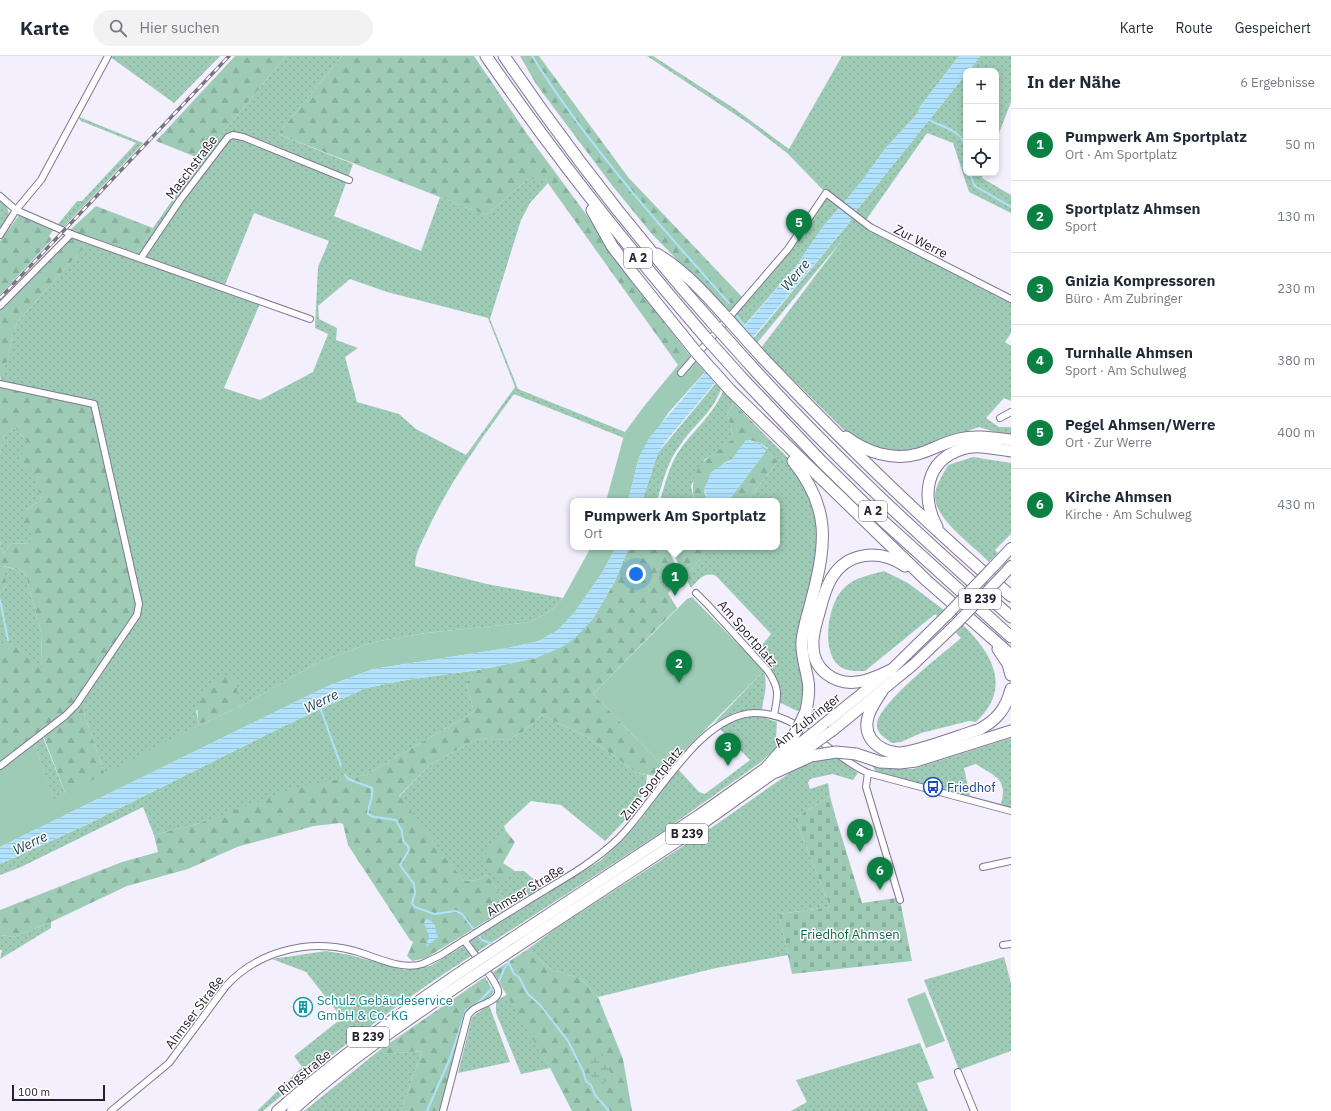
<!DOCTYPE html>
<html lang="de">
<meta charset="utf-8">
<style>
body{margin:0;font-family:"IBM Plex Sans",sans-serif;background:#f2f2f3;color:#1f2937}
.controls{position:absolute;right:12px;top:12px;display:grid;overflow:hidden;border-radius:8px;box-shadow:0 2px 6px #0003}
.controls button{width:36px;height:36px;display:grid;place-items:center;padding:0;border:0;border-bottom:1px solid #e0e1e3;background:#fff;color:#1f2937;font:20px sans-serif}
.scale{position:absolute;left:12px;bottom:10px;width:93px;box-sizing:border-box;padding-left:4px;border:2px solid #26212e;border-top:0;font-size:11px;line-height:14px;white-space:nowrap;color:#26212e;-webkit-text-stroke:3px #fff;paint-order:stroke}
.you{position:absolute;left:636px;top:518px;width:14px;height:14px;margin:-10px;border:3px solid #fff;border-radius:50%;background:#1a73e8;box-shadow:0 0 0 6px #1a73e833}
.badge{display:grid;place-items:center;width:26px;height:26px;border-radius:50%;background:#0b8043;color:#fff;font-size:13px;font-weight:700}
.pin{position:absolute;translate:-50% -33px;filter:drop-shadow(0 1px 2px #0008)}
.pin::after{content:'';position:absolute;top:21px;width:14px;height:12px;background:inherit;clip-path:polygon(0 0,100% 0,50% 100%)}
.popup{position:absolute;left:570px;top:442px;width:210px;height:52px;box-sizing:border-box;display:grid;place-content:center;border-radius:8px;background:#fff;filter:drop-shadow(0 1px 3px #0005);font-size:13px;white-space:nowrap;color:#747a83}
.popup b{font-size:15px;color:#1f2937}
.popup::after{content:'';position:absolute;left:50%;top:100%;margin-left:-8px;border:8px solid transparent;border-top-color:#fff}
.list{margin:0;padding:0;list-style:none}
h2{display:flex;justify-content:space-between;align-items:center;height:52px;margin:0;padding:0 16px;font-size:17px}
h2 small{font-size:13px;font-weight:400;color:#747a83}
.list li{display:grid;grid-template-columns:26px 1fr auto;gap:12px;align-items:center;box-sizing:border-box;height:72px;padding:0 16px;border-top:1px solid #e0e1e3}
.list b{display:block;font-size:15px;white-space:nowrap}
.list p{margin:0;font-size:13px;white-space:nowrap;color:#747a83}
.list em{font-size:13px;font-style:normal;color:#747a83}
.icon{flex:none;width:22px;height:22px;fill:none;stroke:currentColor;stroke-width:2;stroke-linecap:round;stroke-linejoin:round}
.map{position:relative;flex:none;width:1011px;height:1055px;overflow:hidden}
header{display:flex;align-items:center;gap:24px;box-sizing:border-box;height:56px;padding:0 20px;background:#fff;border-bottom:1px solid #e0e1e3}
header strong{font-size:19px}
nav{display:flex;gap:22px;margin-inline-start:auto;font-size:14px}
.search{width:280px;height:36px;background:#f2f2f3;display:flex;align-items:center;gap:10px;box-sizing:border-box;padding:0 14px;border-radius:22px;color:#747a83;font-size:15px}
main{display:flex}
aside{flex:1;background:#fff}
.map>svg:first-child{display:block}
</style>
<header>
<strong>Karte</strong>
<div class="search"><svg class="icon" aria-label="search" viewBox="0 0 24 24"><circle cx="10" cy="10" r="6"/><path d="M15 15l6 6"/></svg>Hier suchen</div>
<nav><a>Karte</a><a>Route</a><a>Gespeichert</a></nav>
</header>
<main>
<div class="map">
<svg width="1011" height="1055" viewBox="0 0 1011 1055">
<defs>
<pattern id="grass-dots" width="8" height="8" patternUnits="userSpaceOnUse"><rect width="8" height="8" fill="#9ecbb5"/><path d="M2 2h.1M6 6h.1" fill="none" stroke="#88ae9c" stroke-width="1.8" stroke-linecap="round"/></pattern>
<pattern id="forest-firs" width="22" height="20" patternUnits="userSpaceOnUse"><rect width="22" height="20" fill="#9ecbb5"/><path d="M5 1l3.5 6h-7zM16 11l3.5 6h-7z" fill="#88ae9c"/></pattern>
<pattern id="wetland-marsh" width="20" height="14" patternUnits="userSpaceOnUse"><rect width="20" height="14" fill="#9ecbb5"/><path d="M1 5h8M5 5V1M11 12h8M15 12V8" fill="none" stroke="#88ae9c"/></pattern>
<pattern id="cemetery-stones" width="16" height="16" patternUnits="userSpaceOnUse"><rect width="16" height="16" fill="#9ecbb5"/><path d="M2 7V4a2 2 0 0 1 4 0v3zM10 15v-3a2 2 0 0 1 4 0v3z" fill="#88ae9c"/></pattern>
<pattern id="water-rules" width="6" height="5" patternUnits="userSpaceOnUse"><rect width="6" height="5" fill="#b1e2fd"/><path d="M0 2.5h6" fill="none" stroke="#98c2d9"/></pattern>
</defs>
<rect width="100%" height="100%" fill="#f4effd"/>
<g fill="url(#grass-dots)" fill-rule="evenodd">
<path d="M109,0H220L174,47Z"/>
<path d="M286,0H342L278,78L353,108L334,160L421,195L440,141L486,159L528,123H545L548,127L530,147L521,164L490,263L518,333L625,376L624,382L514,338C482,382 450,425 427,475C422,486 415,497 415,510L487,528L563,542L553,553L531,566L426,577L374,586L321,605L239,651L235,623L196,655L199,669L105,719L78,640L135,558L0,330L1,318L9,300L12,280L18,265L89,186L136,203L137,197L153,172L201,103ZM254,157L329,185L318,211L315,272L328,278L313,316L260,344L224,332L262,243L225,229ZM350,223L387,236L488,262L515,331L466,399L416,373L399,358L357,346L345,301L358,292L336,284L337,272L319,263L318,250Z"/>
<path d="M647,0H653L735,53L789,93L842,0H959L919,52L918,57L885,93L862,125L822,172L797,209L742,272L729,257C766,221 795,177 824,135L787,97L748,67Z"/>
<path d="M980,0H1011V46L996,85V15H969Z"/>
<path d="M966,18V117H983L982,122L1011,139V157L969,136L953,87L927,77L866,164L1011,245V277L1005,286L1011,290V345L1004,342L986,362L999,371H1011V379L998,377L979,371L918,393L896,395L868,389L846,376L761,292L843,183L757,287L753,283L849,167L856,155Z"/>
<path d="M77,60L143,87L63,172L58,168L77,145H82L136,87L81,65Z"/>
<path d="M0,143C13,156 10,161 0,175Z"/>
<path d="M716,327L721,333C711,359 696,366 681,388C668,404 663,425 657,445H642L658,397Z"/>
<path d="M723,335L734,347L727,358L734,382L731,387L705,403L691,430L694,444L660,445C665,428 669,410 679,395C694,373 712,361 723,335Z"/>
<path d="M15,372L29,388L41,444L26,454L35,483L30,487L11,488L3,498L0,486V397C4,383 0,380 15,372Z"/>
<path d="M767,381L786,400L799,417L815,452L819,486L797,593L803,628V641L801,653L797,655L779,646C782,623 772,616 757,601L758,594L771,578L716,520C704,515 699,524 691,532L685,521L711,491H777V445H747L778,405L755,386L764,388Z"/>
<path d="M973,401L1011,407V478L995,494L998,497L989,506C974,490 935,464 935,440C935,430 943,418 948,409Z"/>
<path d="M3,510L25,516L41,576L42,612L17,591L0,585V538L6,530Z"/>
<path d="M884,515L908,527L944,554L937,560L935,558L865,615C856,615 846,616 838,609C821,593 828,547 844,532C855,521 870,519 884,515Z"/>
<path d="M963,569C995,600 1011,634 976,666L969,665L921,677L901,686L892,687C885,682 877,678 877,669C877,648 944,597 961,582L956,577Z"/>
<path d="M478,614L466,627L474,656L365,719L335,725L200,767L154,779L143,751L21,811L0,819V808L86,769L284,670L366,632L406,624Z"/>
<path d="M764,615C768,633 764,637 762,654L736,656L714,667Z"/>
<path d="M542,659L589,682L637,717L647,719L645,735L631,758L605,785L561,749L531,745L504,770L506,775L482,804L502,827L515,815H524L543,831L509,851L487,819L477,824L464,825L399,741L431,708L479,682L508,684L524,675Z"/>
<path d="M747,661H762L777,666L776,683L781,688L761,706L665,774L477,896L470,885L600,805L619,787L641,763L678,713L699,736L705,738L750,704L719,672L737,663Z"/>
<path d="M40,674L66,739L54,745L34,686L0,713V707Z"/>
<path d="M1011,682V751L1001,748C1008,722 995,721 976,708L964,712L970,740L876,716L872,709L890,713H913Z"/>
<path d="M837,701L858,717L853,724L832,718L810,723L808,727L810,733L828,727L830,740L795,762L830,851L779,858L788,899L716,912L598,941L581,923L550,913L528,893L558,871L711,772L801,709Z"/>
<path d="M51,866V872L0,903L2,894H0V879L14,881Z"/>
<path d="M464,890L471,900C398,947 330,999 263,1055H257L302,1011L294,1000L342,962L306,916L272,903L326,895L350,899L404,914L430,910Z"/>
<path d="M1004,901L1011,927V995L959,1014L924,924Z"/>
<path d="M508,938L550,1012L521,1018L496,957V945Z"/>
<path d="M489,949L510,1006L458,1017L472,961Z"/>
<path d="M920,987L934,1022L917,1027L928,1055H791L807,1046L796,1024Z"/>
<path d="M381,993L384,998L422,995L401,1055H304Z"/>
</g>
<g fill="url(#forest-firs)">
<path d="M235,0H286L201,103L156,85Z"/>
<path d="M342,0H474L527,78L594,169L618,207L688,297L678,309L545,123H528L486,159L278,78Z"/>
<path d="M520,0H539L628,121L744,243L729,257L651,177L611,128L536,28Z"/>
<path d="M96,150L153,172L137,197L70,174Z"/>
<path d="M20,158L55,172L49,180L52,183L0,239V185Z"/>
<path d="M65,178L89,186L18,265L12,280L9,300L0,322V248Z"/>
<path d="M0,330L90,349L94,353L136,545L135,558L78,640L105,719L66,739L41,674L0,707V585L17,591L42,611L41,576L25,516L4,510L6,530L0,538V486L3,498L11,488L30,487L34,483L23,466L26,454L41,444L34,415L23,413L20,401L29,388L15,372C0,380 4,384 0,397Z"/>
<path d="M734,347L767,381L764,388L749,384L732,403L724,407L704,436L708,445H693L694,444C690,421 697,408 717,395C724,391 730,388 734,382L727,358Z"/>
<path d="M766,395L778,405L747,445H728Z"/>
<path d="M629,491H667L682,523L668,537L677,552L593,638L666,713L655,720L637,717L589,682L542,659L524,675L508,684L479,682L431,708L399,740L464,825L477,824L487,819L509,851L426,902L412,905L407,900L413,886L410,884L348,789L343,768L340,767L314,770L237,791L188,813L127,830L51,866L14,881L0,879V854L122,806L158,796L154,779L200,767L302,730L365,719L474,656L466,627L478,614L536,602L592,564L614,527Z"/>
<path d="M670,491H711L685,521Z"/>
<path d="M222,621L236,622L239,651L199,669C194,642 203,637 222,621Z"/>
<path d="M506,775L515,786L503,807L515,815L502,828L481,804Z"/>
<path d="M528,893L550,913L581,923L598,941L623,1003L632,1055H572L550,1012L493,916Z"/>
<path d="M485,921L494,936C488,945 474,948 466,956L440,1055H401L422,995L384,998L381,993Z"/>
</g>
<path fill="url(#wetland-marsh)" d="M599,994L602,997L612,1020L606,1026L599,1030L592,1021L584,1004L593,996Z"/>
<path fill="url(#cemetery-stones)" d="M830,740L835,759L862,847L896,842L900,844L912,905L792,918L779,858L830,851L795,762Z"/>
<g fill="#9ecbb5">
<path d="M688,297L705,316L669,356L639,401L628,445H606L625,376L645,349Z"/>
<path d="M591,491H616L602,517L575,556L558,574L539,585L508,592L373,613L328,630L0,791V713L34,686L54,744L199,669L239,651L321,605L374,586L426,577L531,566L553,553L563,542Z"/>
<path d="M692,541L764,615L666,713L593,638L687,543Z"/>
<path d="M925,936L945,985L926,992L907,943Z"/>
</g>
<g fill="url(#water-rules)">
<path d="M959,0H980L969,15H966V18L856,155L849,167L667,384L658,397L642,445H628L639,401L649,382L797,209L822,172L862,125L885,93L918,57L919,52Z"/>
<path d="M746,384L755,386L766,395L728,445H708L704,433L711,416L732,403Z"/>
<path d="M616,491H629L614,527L592,564L574,583L560,592L536,602L478,614L406,624L366,632L284,670L86,769L0,808V791L328,630L373,613L508,592L539,585L558,574L575,556L602,517Z"/>
<path d="M428,863L434,867L438,881L426,891L429,880L424,867L425,864Z"/>
</g>
<path fill="#f4effd" d="M741,270L754,284L717,329L704,314Z"/>
<g fill="none" stroke-linecap="round" stroke-linejoin="round">
<g stroke="#b1e2fd" stroke-width="2">
<path d="M532,0C588,89 659,169 729,247"/>
<path d="M929,64C943,71 963,75 966,92"/>
<path d="M969,117L975,130L1011,151"/>
<path d="M737,260L746,272"/>
<path d="M757,390L762,389L767,392"/>
<path d="M703,445L708,442"/>
<path d="M0,544L8,584"/>
<path d="M320,651L341,710"/>
<path d="M345,719L348,723L372,732C374,742 368,748 368,758L374,761L396,764L402,775L403,785L408,790L409,794L400,809L414,828L415,837L412,847L415,851L434,858L456,855L462,858L482,884L495,889"/>
<path d="M507,903L514,918L519,921L527,937L541,950L568,985L583,1015L586,1025L591,1029L595,1039L609,1055"/>
<path d="M427,1055L451,1000L466,954L479,946L499,925L504,913L509,906"/>
</g>
<g stroke="#817695" stroke-width="8">
<g id="minor">
<path d="M0,140L16,154L71,178L310,263"/>
<path d="M0,179L16,154L41,124L108,0"/>
<path d="M141,202L180,144L228,81L233,79L243,81L349,124"/>
<path d="M0,250L71,178"/>
<path d="M681,317L788,193L826,137L870,171L1011,243"/>
<path d="M0,328L94,348L139,548L137,559L76,649L65,660L0,710"/>
<path d="M1000,362L1011,356"/>
<path d="M696,537L708,549L768,615C780,633 778,639 774,659"/>
<path d="M868,717L866,731L900,844"/>
<path d="M983,811L1011,805"/>
<path d="M1003,889L1011,888"/>
<path d="M958,1016L974,1055"/>
<path d="M111,1055L169,1007L226,930C257,896 306,883 351,894C373,899 399,915 422,908C429,905 435,902 441,899C475,877 508,857 542,836C569,820 595,805 618,783C655,747 699,658 755,657C800,657 830,700 868,717L1011,755"/>
<path d="M443,1055L468,959C474,950 483,950 492,944C495,942 499,938 498,934C494,921 472,896 464,884"/>
</g>
</g>
<g stroke="#817695" stroke-width="12">
<g id="trunk">
<path d="M994,510L1011,492"/>
<path d="M1003,519L1011,510"/>
<path d="M823,669L891,614L948,558"/>
<path d="M832,675L913,609L957,567"/>
<path d="M526,873L699,759L798,689"/>
<path d="M532,881L681,783L806,694"/>
<path d="M277,1055C336,1003 400,957 465,913"/>
<path d="M292,1055C347,1005 409,963 470,922"/>
</g>
</g>
<g stroke="#817695" stroke-width="13">
<g id="motorway">
<path d="M486,0C554,99 628,192 707,283"/>
<path d="M504,0C569,95 640,186 717,272"/>
<path d="M592,154L612,190L635,220L696,296"/>
<path d="M657,198C684,214 705,238 726,261"/>
<path d="M761,300C841,384 923,465 1011,540"/>
<path d="M752,311C833,400 921,481 1011,561"/>
<path d="M742,322L821,405L871,454L1011,581"/>
<path d="M731,335L926,524L1011,599"/>
<path d="M846,381C866,396 892,405 918,398C932,394 945,386 959,383C976,379 993,382 1011,384"/>
<path d="M793,405C830,451 827,487 812,542C809,556 803,571 802,586C801,599 806,612 808,625C810,634 808,645 806,655"/>
<path d="M937,471C921,441 925,405 962,393C977,388 995,393 1011,395"/>
<path d="M998,593L1008,608L1011,619"/>
<path d="M891,614C880,619 869,625 857,626C834,629 813,613 813,590C812,579 816,568 819,557C822,546 825,533 831,523C847,495 880,493 905,510"/>
<path d="M882,635C873,649 860,666 871,683C878,692 887,696 898,697C916,697 958,680 978,674C996,665 1006,653 1011,633"/>
<path d="M856,698L880,706L900,707L916,705L1011,675"/>
<path d="M767,711L791,684"/>
<path d="M776,716L811,700"/>
</g>
</g>
<use href="#minor" stroke="#fff" stroke-width="6"/>
<use href="#trunk" stroke="#fff" stroke-width="10"/>
<use href="#motorway" stroke="#fff" stroke-width="11"/>
<g stroke="#797482" stroke-width="3.5">
<path id="rail" d="M0,242L229,0"/>
</g>
<use href="#rail" stroke="#fff" stroke-width="2" stroke-dasharray="6" stroke-linecap="butt"/>
<g stroke="#817695" stroke-width="12" stroke-linecap="butt">
<g id="trunk-bridge">
<path d="M948,558L994,510"/>
<path d="M957,567L1003,519"/>
<path d="M798,689L823,669"/>
<path d="M806,694L832,675"/>
<path d="M465,913L526,873"/>
<path d="M470,922L532,881"/>
</g>
</g>
<g stroke="#817695" stroke-width="13" stroke-linecap="butt">
<g id="motorway-bridge">
<path d="M726,261L761,300"/>
<path d="M717,272L752,311"/>
<path d="M707,283L742,322"/>
<path d="M696,296L731,335"/>
<path d="M791,684L799,670L806,655"/>
<path d="M811,700L836,696L856,698"/>
</g>
</g>
<use href="#trunk-bridge" stroke="#fff" stroke-width="10"/>
<use href="#motorway-bridge" stroke="#fff" stroke-width="11"/>
</g>
<defs>
<g id="bus-ring" transform="scale(1)"><circle r="9.5" fill="#fff" stroke="#1a4fb4" stroke-width="1.5"/><path d="M-5-6H5V4H4V6H2V4H-2V6H-4V4H-5ZM-3.5-4V0h7V-4ZM-3.5 1.2v1.5H-2V1.2ZM2 1.2v1.5H3.5V1.2Z" fill="#1a4fb4"/></g>
<g id="building-ring" transform="scale(1)"><circle r="9.5" fill="#fff" stroke="#0f9aa8" stroke-width="1.5"/><path d="M-4-6H4V6H1V3H-1V6H-4ZM-2.5-4.3h1.7v1.8h-1.7ZM.8-4.3h1.7v1.8H.8ZM-2.5-1h1.7V.8h-1.7ZM.8-1h1.7V.8H.8Z" fill="#0f9aa8"/></g>
</defs>
<g fill-rule="evenodd">
<use href="#bus-ring" x="933" y="731"/>
<use href="#building-ring" x="303" y="951"/>
</g>
<g text-anchor="middle" stroke-width="3" stroke-linejoin="round" paint-order="stroke">
<g fill="#fff" stroke="#67646d" stroke-width="1">
<rect x="624" y="192" width="28" height="20" rx="3"/>
<rect x="859" y="445" width="28" height="20" rx="3"/>
<rect x="959" y="533" width="42" height="20" rx="3"/>
<rect x="666" y="768" width="42" height="20" rx="3"/>
<rect x="347" y="971" width="42" height="20" rx="3"/>
</g>
<g font-size="12" font-weight="bold" fill="#26212e">
<text x="638" y="206">A 2</text>
<text x="873" y="459">A 2</text>
<text x="980" y="547">B 239</text>
<text x="687" y="782">B 239</text>
<text x="368" y="985">B 239</text>
</g>
<g font-size="13" fill="#26212e" stroke="#fff">
<text transform="translate(191 111) rotate(-53)" y="5">Maschstraße</text>
<text transform="translate(921 185) rotate(27)" y="5">Zur Werre</text>
<text transform="translate(748 577) rotate(49)" y="5">Am Sportplatz</text>
<text transform="translate(807 664) rotate(-38)" y="5">Am Zubringer</text>
<text transform="translate(651 727) rotate(-51)" y="5">Zum Sportplatz</text>
<text transform="translate(525 834) rotate(-31)" y="5">Ahmser Straße</text>
<text transform="translate(194 956) rotate(-53)" y="5">Ahmser Straße</text>
<text transform="translate(304 1016) rotate(-39)" y="5">Ringstraße</text>
</g>
<g font-size="13" fill="#164399" stroke="#fff" text-anchor="start">
<text x="947" y="736">Friedhof</text>
</g>
<g font-size="13" fill="#0c6648" stroke="#fff">
<text x="850" y="883">Friedhof Ahmsen</text>
</g>
<g font-size="13" fill="#0d838f" stroke="#fff" text-anchor="start">
<text x="317" y="949">Schulz Gebäudeservice<tspan x="317" dy="15">GmbH &amp; Co. KG</tspan></text>
</g>
<g font-size="14" font-style="italic" fill="#153e50" stroke="#fff">
<text transform="translate(795 219) rotate(-50)" y="5">Werre</text>
<text transform="translate(321 645) rotate(-26)" y="5">Werre</text>
<text transform="translate(30 787) rotate(-26)" y="5">Werre</text>
</g>
</g>
</svg>
<div class="controls">
<button>+</button>
<button>−</button>
<button><svg class="icon" aria-label="locate" viewBox="0 0 24 24"><circle cx="12" cy="12" r="6"/><path d="M12 2v4M12 18v4M2 12h4M18 12h4"/></svg></button>
</div>
<div class="scale">100 m</div>
<div class="you"></div>
<div class="pin badge" style="left:675px;top:540px">1</div>
<div class="popup"><b>Pumpwerk Am Sportplatz</b>Ort</div>
<div class="pin badge" style="left:679px;top:627px">2</div>
<div class="pin badge" style="left:728px;top:710px">3</div>
<div class="pin badge" style="left:860px;top:796px">4</div>
<div class="pin badge" style="left:799px;top:186px">5</div>
<div class="pin badge" style="left:880px;top:834px">6</div>
</div>
<aside>
<h2>In der Nähe<small>6 Ergebnisse</small></h2>
<ul class="list">
<li><span class="badge">1</span><div><b>Pumpwerk Am Sportplatz</b><p>Ort · Am Sportplatz</p></div><em>50 m</em></li>
<li><span class="badge">2</span><div><b>Sportplatz Ahmsen</b><p>Sport</p></div><em>130 m</em></li>
<li><span class="badge">3</span><div><b>Gnizia Kompressoren</b><p>Büro · Am Zubringer</p></div><em>230 m</em></li>
<li><span class="badge">4</span><div><b>Turnhalle Ahmsen</b><p>Sport · Am Schulweg</p></div><em>380 m</em></li>
<li><span class="badge">5</span><div><b>Pegel Ahmsen/Werre</b><p>Ort · Zur Werre</p></div><em>400 m</em></li>
<li><span class="badge">6</span><div><b>Kirche Ahmsen</b><p>Kirche · Am Schulweg</p></div><em>430 m</em></li>
</ul>
</aside>
</main>
